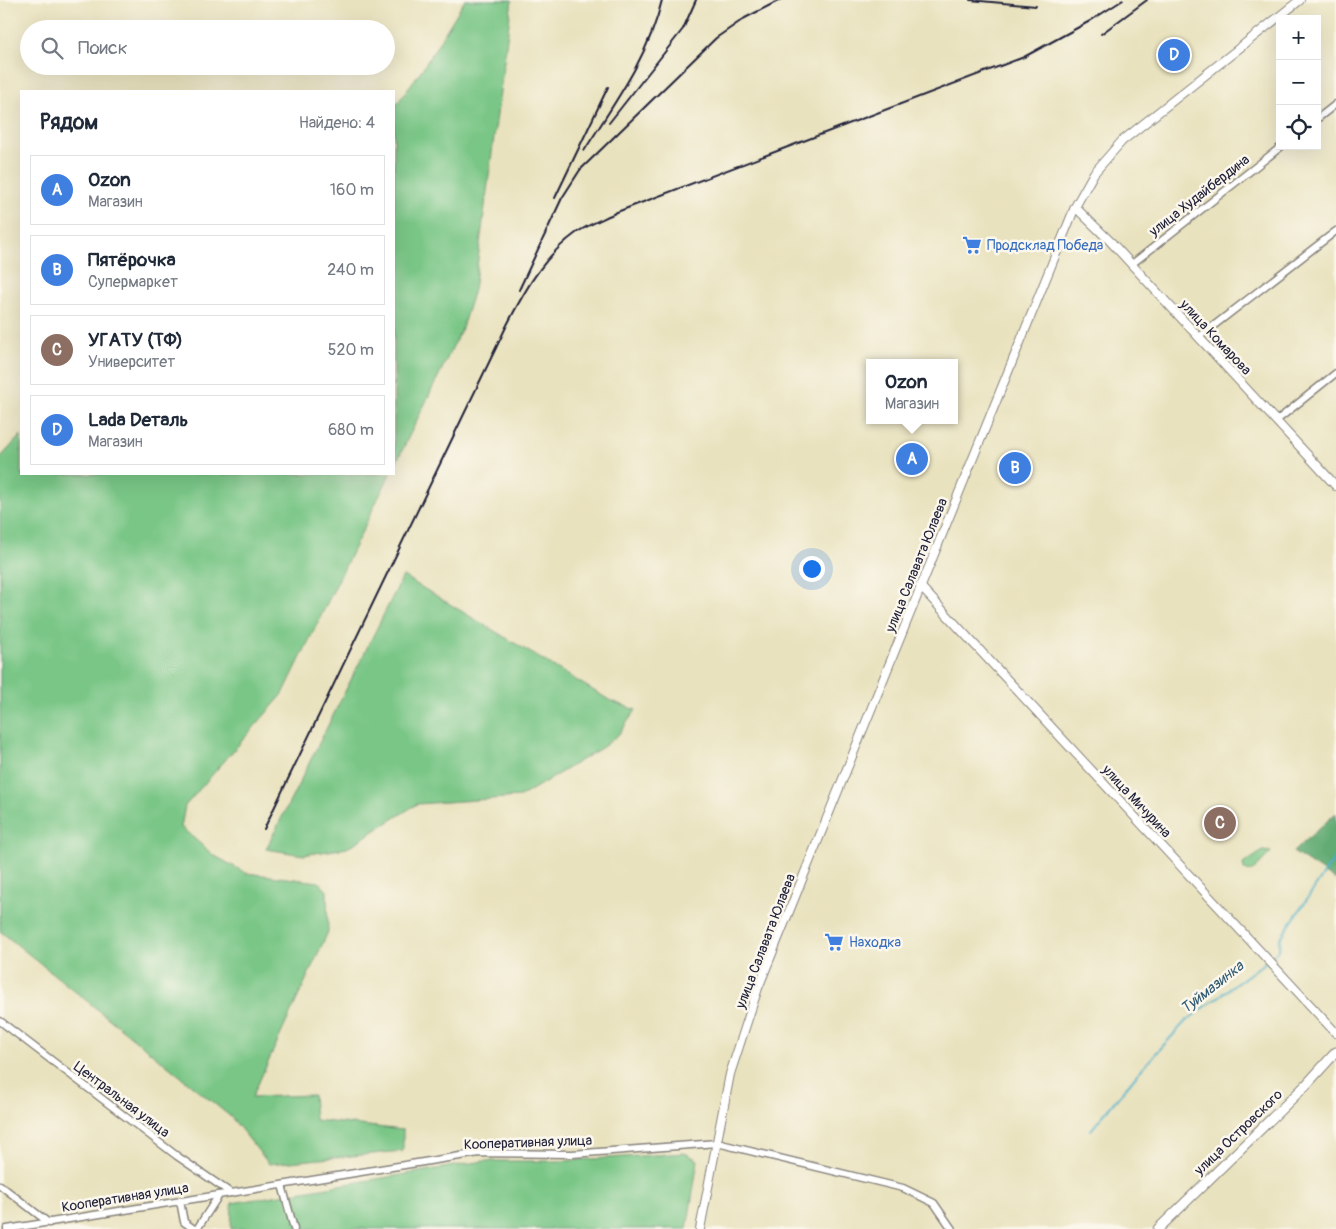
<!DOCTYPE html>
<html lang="ru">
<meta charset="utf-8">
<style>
body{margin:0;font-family:Pangolin,sans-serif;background:#f6f6f7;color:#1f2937}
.controls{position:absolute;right:15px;top:15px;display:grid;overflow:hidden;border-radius:0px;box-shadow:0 5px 20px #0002}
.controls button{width:45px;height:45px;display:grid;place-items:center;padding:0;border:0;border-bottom:1px solid #e0e1e3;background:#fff;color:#1f2937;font:25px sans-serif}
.you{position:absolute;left:811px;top:568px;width:18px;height:18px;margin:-12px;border:4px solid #fff;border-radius:50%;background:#1a73e8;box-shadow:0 0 0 8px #1a73e833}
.badge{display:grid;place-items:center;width:32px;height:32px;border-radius:50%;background:#d1495b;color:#fff;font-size:16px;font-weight:700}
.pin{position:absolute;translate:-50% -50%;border:2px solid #fff;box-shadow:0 1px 5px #0006}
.popup{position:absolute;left:866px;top:359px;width:92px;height:65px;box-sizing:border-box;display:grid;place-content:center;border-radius:0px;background:#fff;filter:drop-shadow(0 1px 4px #0005);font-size:16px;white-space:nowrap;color:#747a83}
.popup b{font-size:19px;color:#1f2937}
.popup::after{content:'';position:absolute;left:50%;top:100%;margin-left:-10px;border:10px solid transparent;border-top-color:#fff}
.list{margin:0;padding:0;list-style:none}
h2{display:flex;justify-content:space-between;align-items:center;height:65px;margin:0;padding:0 20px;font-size:21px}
h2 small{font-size:16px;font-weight:400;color:#747a83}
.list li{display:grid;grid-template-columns:32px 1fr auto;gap:15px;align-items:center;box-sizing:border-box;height:70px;margin:0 10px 10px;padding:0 10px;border:1px solid #e0e1e3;border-radius:0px}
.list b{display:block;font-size:19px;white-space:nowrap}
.list p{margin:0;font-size:16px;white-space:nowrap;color:#747a83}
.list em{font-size:16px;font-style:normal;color:#747a83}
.icon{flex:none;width:28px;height:28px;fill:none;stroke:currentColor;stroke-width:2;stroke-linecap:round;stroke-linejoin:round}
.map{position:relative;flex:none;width:1336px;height:1229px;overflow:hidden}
.search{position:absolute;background:#fff;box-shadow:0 5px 20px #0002;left:20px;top:20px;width:375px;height:55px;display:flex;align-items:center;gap:12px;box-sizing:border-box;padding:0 18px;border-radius:28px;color:#747a83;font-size:19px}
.panel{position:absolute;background:#fff;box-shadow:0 5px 20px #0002;left:20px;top:90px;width:375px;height:385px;border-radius:0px}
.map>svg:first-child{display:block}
</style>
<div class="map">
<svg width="1336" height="1229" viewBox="0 0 1336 1229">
<rect width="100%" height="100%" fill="#fbf7ec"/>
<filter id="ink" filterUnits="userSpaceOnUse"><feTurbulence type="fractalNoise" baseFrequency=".02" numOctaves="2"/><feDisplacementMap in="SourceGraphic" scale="10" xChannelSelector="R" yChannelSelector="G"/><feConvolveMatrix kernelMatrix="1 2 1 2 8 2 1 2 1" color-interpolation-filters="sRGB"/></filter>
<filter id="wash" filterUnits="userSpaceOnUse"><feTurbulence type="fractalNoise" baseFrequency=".0096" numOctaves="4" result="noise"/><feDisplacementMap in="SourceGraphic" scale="20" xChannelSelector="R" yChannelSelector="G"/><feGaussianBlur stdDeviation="1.12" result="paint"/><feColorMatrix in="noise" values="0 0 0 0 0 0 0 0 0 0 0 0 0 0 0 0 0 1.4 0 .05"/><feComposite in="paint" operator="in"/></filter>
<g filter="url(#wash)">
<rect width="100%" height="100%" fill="#e9e2be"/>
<g fill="#79c686" stroke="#4e7460">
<path d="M465,0H512L474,290L462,328L394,467V108L425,65Z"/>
<path d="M21,435V474H390L283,694L185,806L181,827L213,855L246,873L319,882L327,891L328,932L252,1097L313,1095L315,1120L403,1130V1151L269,1164L231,1117L0,931V458Z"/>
<path d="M403,576L611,701L636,710L618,735L603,747L520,797L417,804L347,848L303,855L266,849Z"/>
<path d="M1263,851L1271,852L1253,871L1244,870L1243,864Z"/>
<path d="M685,1153L698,1160L687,1229H231L232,1203L484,1161H561Z"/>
</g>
<path fill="#62ab73" stroke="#426657" d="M1336,813V880L1293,852Z"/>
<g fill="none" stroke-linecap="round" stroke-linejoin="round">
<g stroke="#49b0c9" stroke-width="2">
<path d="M1270,958L1279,949L1280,939L1336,856"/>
<path d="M1091,1130L1138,1073L1186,1021L1267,961"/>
</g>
</g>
</g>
<g filter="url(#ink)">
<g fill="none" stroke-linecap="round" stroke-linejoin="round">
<g stroke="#86827c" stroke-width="9">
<g id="minor">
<path d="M1317,119L1336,104"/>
<path d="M1132,264L1282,146"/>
<path d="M1199,337L1336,231"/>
<path d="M1276,421L1336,373"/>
<path d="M0,1021L177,1156L231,1193"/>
<path d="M0,1185L49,1223"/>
<path d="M282,1185L294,1229"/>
<path d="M180,1201L184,1222L194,1229"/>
<path d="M7,1229L479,1153L572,1154L717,1143L903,1188L934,1203L952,1229"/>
<path d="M197,1229L219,1195"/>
</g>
</g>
<g stroke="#86827c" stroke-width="10">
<g id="tertiary">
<path d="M1075,207L1110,241L1336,486"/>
<path d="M920,586L1336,1033"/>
<path d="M700,1229L730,1074L758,988L1075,207L1094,173L1122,141L1300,0"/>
</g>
</g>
<g stroke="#86827c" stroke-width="11">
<path id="secondary" d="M1158,1229L1306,1085L1336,1052"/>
</g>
<use href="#minor" stroke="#fff" stroke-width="6"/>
<use href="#tertiary" stroke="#fff" stroke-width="8"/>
<use href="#secondary" stroke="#fff" stroke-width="9"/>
<g stroke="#22223b" stroke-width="2">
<path d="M970,0L1036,6"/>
<path d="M1101,34L1147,0"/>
<path d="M609,123L683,29L696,0"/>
<path d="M584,151C615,102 649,56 662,0"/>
<path d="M555,198L608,87"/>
<path d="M519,290L562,198L580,170L716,38L745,18L780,0"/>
<path d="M264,829L507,325C525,290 543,257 576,233C587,225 603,219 617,212L1024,57L1090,21L1123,0"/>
</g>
</g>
</g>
<defs>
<g id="supermarket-bare" transform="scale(1.5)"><path d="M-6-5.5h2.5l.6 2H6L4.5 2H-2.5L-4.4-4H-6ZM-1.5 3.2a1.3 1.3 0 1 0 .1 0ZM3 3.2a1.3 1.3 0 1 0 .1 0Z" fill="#3f7fe0" stroke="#fbf7ec" stroke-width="2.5" paint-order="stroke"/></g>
</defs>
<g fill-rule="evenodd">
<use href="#supermarket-bare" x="972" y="245"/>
<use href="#supermarket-bare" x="834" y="942"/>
</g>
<g text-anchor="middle" stroke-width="5" stroke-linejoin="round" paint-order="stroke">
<g font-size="14" fill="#22223b" stroke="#fbf7ec">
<text transform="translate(1199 195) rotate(-38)" y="5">улица Худайбердина</text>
<text transform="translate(1216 337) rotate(47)" y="5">улица Комарова</text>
<text transform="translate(916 565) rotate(-68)" y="5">улица Салавата Юлаева</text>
<text transform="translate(1137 801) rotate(47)" y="5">улица Мичурина</text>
<text transform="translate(765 941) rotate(-69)" y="5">улица Салавата Юлаева</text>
<text transform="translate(122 1099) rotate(37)" y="5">Центральная улица</text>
<text transform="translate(1238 1132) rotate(-44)" y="5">улица Островского</text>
<text transform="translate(528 1142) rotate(-2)" y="5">Кооперативная улица</text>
<text transform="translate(125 1197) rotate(-9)" y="5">Кооперативная улица</text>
</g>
<g font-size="14" fill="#366cbe" stroke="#fbf7ec" text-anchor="start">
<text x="987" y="250">Продсклад Победа</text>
<text x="849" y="947">Находка</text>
</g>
<g font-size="15" font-style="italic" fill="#325b74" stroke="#fbf7ec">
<text transform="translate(1212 987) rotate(-38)" y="5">Туймазинка</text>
</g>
</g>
</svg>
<div class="controls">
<button>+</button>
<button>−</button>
<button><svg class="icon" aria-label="locate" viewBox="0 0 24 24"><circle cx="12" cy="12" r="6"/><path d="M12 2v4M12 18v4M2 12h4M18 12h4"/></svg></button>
</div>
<div class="you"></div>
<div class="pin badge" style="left:912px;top:459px;background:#3f7fe0">A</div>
<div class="popup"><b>Ozon</b>Магазин</div>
<div class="pin badge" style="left:1015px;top:468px;background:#3f7fe0">B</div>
<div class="pin badge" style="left:1220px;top:823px;background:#8d6e63">C</div>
<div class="pin badge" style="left:1174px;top:55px;background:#3f7fe0">D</div>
<div class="search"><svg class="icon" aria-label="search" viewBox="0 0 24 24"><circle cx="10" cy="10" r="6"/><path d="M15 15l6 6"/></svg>Поиск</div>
<section class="panel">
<h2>Рядом<small>Найдено: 4</small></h2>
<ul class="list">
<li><span class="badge" style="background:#3f7fe0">A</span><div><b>Ozon</b><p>Магазин</p></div><em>160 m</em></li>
<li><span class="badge" style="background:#3f7fe0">B</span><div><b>Пятёрочка</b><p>Супермаркет</p></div><em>240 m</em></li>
<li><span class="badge" style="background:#8d6e63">C</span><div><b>УГАТУ (ТФ)</b><p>Университет</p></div><em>520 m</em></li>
<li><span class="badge" style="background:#3f7fe0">D</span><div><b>Lada Dеталь</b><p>Магазин</p></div><em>680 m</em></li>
</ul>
</section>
</div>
